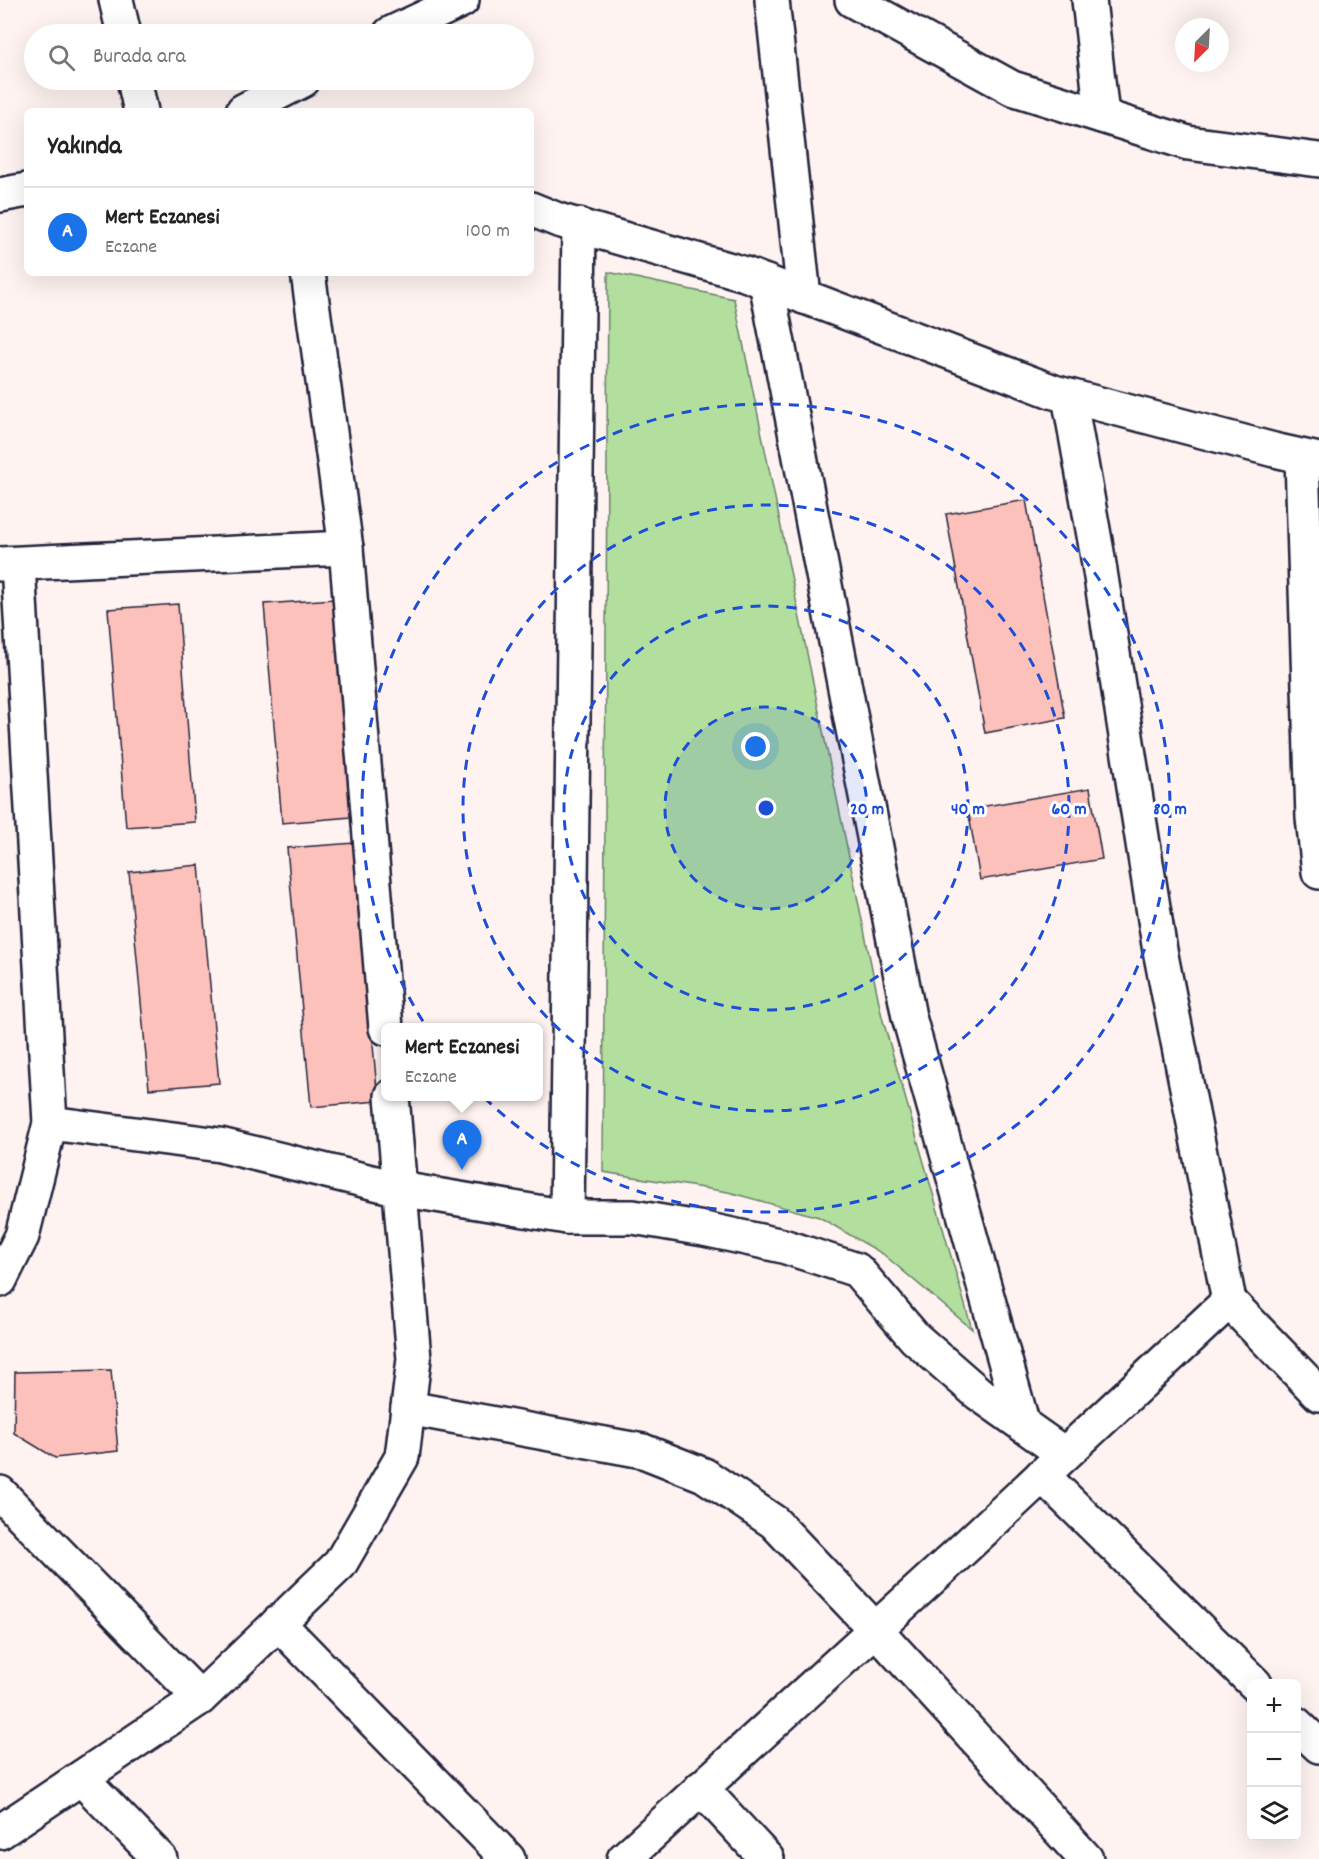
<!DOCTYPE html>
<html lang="tr">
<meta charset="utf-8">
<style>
body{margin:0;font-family:Dekko,sans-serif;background:#f2f2f2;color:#222}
.controls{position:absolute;right:18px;bottom:18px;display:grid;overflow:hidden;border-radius:9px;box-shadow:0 6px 24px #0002}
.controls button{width:54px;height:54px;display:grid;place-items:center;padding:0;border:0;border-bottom:2px solid #e0e0e0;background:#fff;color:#222;font:30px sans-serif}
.compass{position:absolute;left:1175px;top:18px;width:54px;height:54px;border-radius:50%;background:#fff;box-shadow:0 6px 24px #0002;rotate:204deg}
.you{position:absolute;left:756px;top:747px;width:21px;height:21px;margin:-15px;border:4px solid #fff;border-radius:50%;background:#1a73e8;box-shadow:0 0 0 9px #1a73e833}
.badge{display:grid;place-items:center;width:39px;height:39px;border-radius:50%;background:#1a73e8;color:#fff;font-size:20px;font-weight:700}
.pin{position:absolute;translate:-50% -50px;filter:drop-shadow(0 2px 3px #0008)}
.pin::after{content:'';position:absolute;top:32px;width:21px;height:18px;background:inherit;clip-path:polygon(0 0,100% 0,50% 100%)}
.popup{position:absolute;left:381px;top:1023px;width:162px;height:78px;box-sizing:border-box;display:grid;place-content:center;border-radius:9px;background:#fff;filter:drop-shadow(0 2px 4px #0005);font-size:20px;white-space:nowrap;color:#767676}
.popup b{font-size:22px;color:#222}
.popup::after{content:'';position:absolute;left:50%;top:100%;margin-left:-12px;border:12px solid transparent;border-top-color:#fff}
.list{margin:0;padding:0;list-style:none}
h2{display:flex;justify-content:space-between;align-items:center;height:78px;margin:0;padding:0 24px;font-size:26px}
h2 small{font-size:20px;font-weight:400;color:#767676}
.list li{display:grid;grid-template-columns:39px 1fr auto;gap:18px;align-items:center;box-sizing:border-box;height:90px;padding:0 24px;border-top:2px solid #e0e0e0}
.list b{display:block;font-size:22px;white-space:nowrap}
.list p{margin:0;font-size:20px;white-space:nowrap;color:#767676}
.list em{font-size:20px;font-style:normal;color:#767676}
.icon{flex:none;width:33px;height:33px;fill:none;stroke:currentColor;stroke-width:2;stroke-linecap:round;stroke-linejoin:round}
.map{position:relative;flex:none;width:1319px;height:1859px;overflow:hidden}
.search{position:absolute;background:#fff;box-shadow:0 6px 24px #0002;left:24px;top:24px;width:510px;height:66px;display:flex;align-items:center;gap:15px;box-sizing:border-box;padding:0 21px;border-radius:33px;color:#767676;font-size:22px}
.panel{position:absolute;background:#fff;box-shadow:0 6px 24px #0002;left:24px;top:108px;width:510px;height:168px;border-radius:9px}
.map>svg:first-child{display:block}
</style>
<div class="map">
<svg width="1319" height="1859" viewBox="0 0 1319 1859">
<rect width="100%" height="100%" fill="#fff3f1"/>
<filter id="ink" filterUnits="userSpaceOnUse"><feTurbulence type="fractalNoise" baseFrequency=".0167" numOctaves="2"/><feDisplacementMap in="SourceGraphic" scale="12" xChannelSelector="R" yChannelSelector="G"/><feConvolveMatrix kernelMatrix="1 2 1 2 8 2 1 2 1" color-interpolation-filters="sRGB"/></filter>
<g filter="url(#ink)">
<path fill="#b2df9e" stroke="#6a806c" stroke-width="1.5" d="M608,272L734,299L882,1017L972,1329L883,1254L819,1217L728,1192L603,1172Z"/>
<g fill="#fdc1bb" stroke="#22223b" stroke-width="1.5">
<path d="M1026,500L1065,718L985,733L946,514Z"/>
<path d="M334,599L351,817L282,823L264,604Z"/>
<path d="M178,604L195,822L126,827L108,609Z"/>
<path d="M1090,788L1102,859L980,880L968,809Z"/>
<path d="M355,843L378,1101L311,1107L287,848Z"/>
<path d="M199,865L219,1083L149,1089L129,872Z"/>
<path d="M111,1370L118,1451L55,1458L14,1433L15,1372Z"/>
</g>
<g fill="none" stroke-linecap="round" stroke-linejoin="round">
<g stroke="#22223b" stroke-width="38">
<g id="minor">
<path d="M116,0L124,34"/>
<path d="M772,0L804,297"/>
<path d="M852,0L1012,88L1188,143L1319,160"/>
<path d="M1089,0L1102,116"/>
<path d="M390,34L462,0"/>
<path d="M134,80L141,111"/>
<path d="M243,111L303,80"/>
<path d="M0,195L27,190"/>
<path d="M531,209L558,220L745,274L1054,392L1274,450L1319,460"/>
<path d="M308,273L346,548L386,1028"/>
<path d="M766,282L909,1017L1023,1425"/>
<path d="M1069,396L1097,552L1159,945L1229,1301L1319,1394"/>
<path d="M1302,457L1313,818L1319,872"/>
<path d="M0,564L346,548"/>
<path d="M50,1123L220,1145L400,1189L567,1217H633L704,1229L783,1246L857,1270L915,1338L978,1393L1064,1454"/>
<path d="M567,1217L579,225"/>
<path d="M0,1280L22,1236L50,1123L18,564"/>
<path d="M408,1408L643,1451L704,1475L774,1522L875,1629L1086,1859"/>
<path d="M1042,1475L1255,1684"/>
<path d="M0,1493L200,1698"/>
<path d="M278,1623L508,1859"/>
<path d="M1296,1724L1319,1746"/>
<path d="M81,1778L160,1859"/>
<path d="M701,1788L767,1859"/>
<path d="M0,1832L200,1698L340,1564L402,1457L414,1359L392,1096"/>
<path d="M624,1859L959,1553L1229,1301"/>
</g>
</g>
<use href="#minor" stroke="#fff" stroke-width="33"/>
</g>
</g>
<circle cx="766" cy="808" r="101" fill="#1d4ed8" fill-opacity=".12"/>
<g fill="none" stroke="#1d4ed8" stroke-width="3" stroke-dasharray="10 8">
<circle cx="766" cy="808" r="101"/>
<circle cx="766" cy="808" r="202"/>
<circle cx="766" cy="808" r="303"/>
<circle cx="766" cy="808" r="404"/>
</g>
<circle cx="766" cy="808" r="9" fill="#1d4ed8" stroke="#fff" stroke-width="3"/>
<g font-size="18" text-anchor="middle" font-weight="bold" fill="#1d4ed8" stroke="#fff" stroke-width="6" stroke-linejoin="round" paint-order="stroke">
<text x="867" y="814">20 m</text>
<text x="968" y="814">40 m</text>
<text x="1069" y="814">60 m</text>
<text x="1170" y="814">80 m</text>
</g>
</svg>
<div class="controls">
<button>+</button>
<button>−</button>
<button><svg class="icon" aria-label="layers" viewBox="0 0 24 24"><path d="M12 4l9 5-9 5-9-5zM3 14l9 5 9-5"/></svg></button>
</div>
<svg class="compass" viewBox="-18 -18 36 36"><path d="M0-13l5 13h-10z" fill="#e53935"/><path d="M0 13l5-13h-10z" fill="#767676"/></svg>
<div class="you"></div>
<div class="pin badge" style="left:462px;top:1170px">A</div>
<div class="popup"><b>Mert Eczanesi</b>Eczane</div>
<div class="search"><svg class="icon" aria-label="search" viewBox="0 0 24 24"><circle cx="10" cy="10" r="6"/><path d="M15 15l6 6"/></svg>Burada ara</div>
<section class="panel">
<h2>Yakında<small></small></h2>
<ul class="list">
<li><span class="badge">A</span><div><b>Mert Eczanesi</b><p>Eczane</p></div><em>100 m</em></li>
</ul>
</section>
</div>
